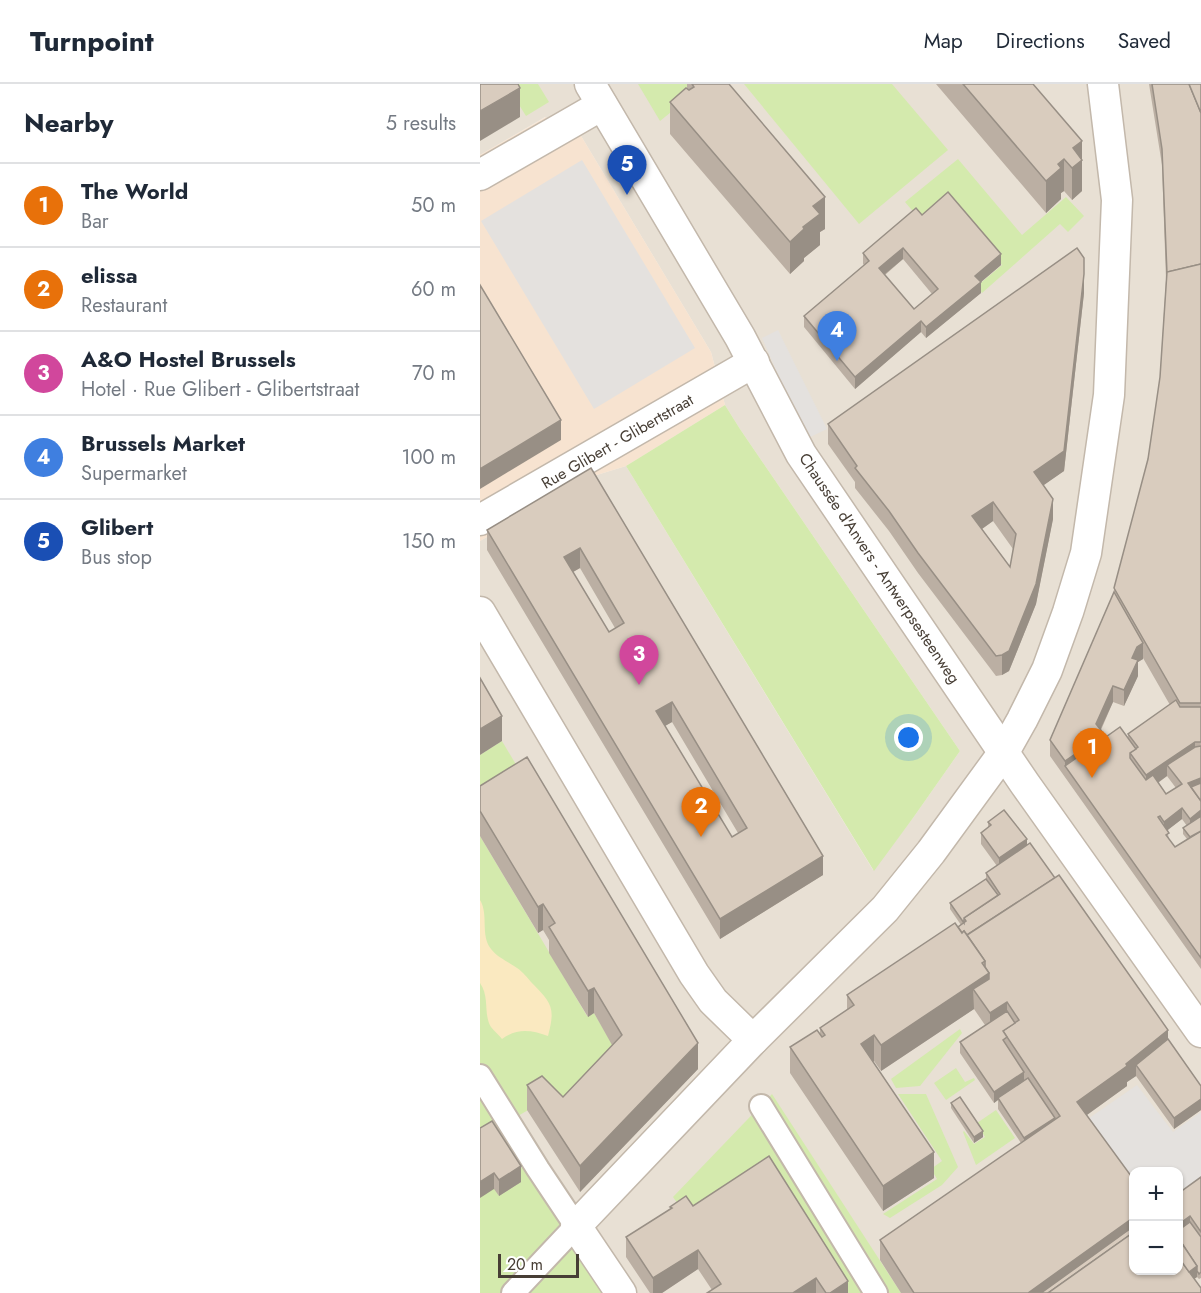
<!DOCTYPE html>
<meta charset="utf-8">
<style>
body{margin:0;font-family:Jost,sans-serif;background:#f6f6f7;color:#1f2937}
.controls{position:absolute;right:18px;bottom:18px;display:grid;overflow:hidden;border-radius:12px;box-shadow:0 2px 4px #0004}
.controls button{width:54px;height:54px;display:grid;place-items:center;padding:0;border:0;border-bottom:2px solid #e0e1e3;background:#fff;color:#1f2937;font:30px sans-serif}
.scale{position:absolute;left:18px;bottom:15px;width:81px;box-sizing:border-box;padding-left:6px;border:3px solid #473e35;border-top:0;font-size:16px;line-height:21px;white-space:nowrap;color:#473e35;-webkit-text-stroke:4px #fff;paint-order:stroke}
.you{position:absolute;left:429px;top:654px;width:21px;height:21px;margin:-15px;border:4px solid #fff;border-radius:50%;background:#1a73e8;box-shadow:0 0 0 9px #1a73e833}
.badge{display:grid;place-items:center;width:39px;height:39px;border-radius:50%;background:#b45309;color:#fff;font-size:20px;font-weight:700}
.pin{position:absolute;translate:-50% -50px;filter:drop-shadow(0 2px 3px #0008)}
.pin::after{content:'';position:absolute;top:32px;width:21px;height:18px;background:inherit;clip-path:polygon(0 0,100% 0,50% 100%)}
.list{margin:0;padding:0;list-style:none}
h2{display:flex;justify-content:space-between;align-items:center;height:78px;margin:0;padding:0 24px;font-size:26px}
h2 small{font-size:20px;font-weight:400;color:#747a83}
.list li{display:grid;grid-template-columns:39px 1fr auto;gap:18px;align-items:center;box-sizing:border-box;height:84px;padding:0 24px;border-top:2px solid #e0e1e3}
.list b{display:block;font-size:22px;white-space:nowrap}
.list p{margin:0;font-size:20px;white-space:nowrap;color:#747a83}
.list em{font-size:20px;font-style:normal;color:#747a83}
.map{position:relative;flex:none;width:721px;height:1209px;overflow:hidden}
header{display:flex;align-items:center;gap:36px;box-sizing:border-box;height:84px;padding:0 30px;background:#fff;border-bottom:2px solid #e0e1e3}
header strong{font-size:28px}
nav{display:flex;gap:33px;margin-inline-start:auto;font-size:21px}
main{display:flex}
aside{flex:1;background:#fff}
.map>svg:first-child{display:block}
</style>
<header>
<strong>Turnpoint</strong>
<nav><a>Map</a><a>Directions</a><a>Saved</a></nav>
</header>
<main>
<aside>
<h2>Nearby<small>5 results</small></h2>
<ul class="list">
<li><span class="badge" style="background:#e8710a">1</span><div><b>The World</b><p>Bar</p></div><em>50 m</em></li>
<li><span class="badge" style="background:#e8710a">2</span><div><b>elissa</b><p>Restaurant</p></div><em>60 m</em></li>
<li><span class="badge" style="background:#d1479c">3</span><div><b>A&amp;O Hostel Brussels</b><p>Hotel · Rue Glibert - Glibertstraat</p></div><em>70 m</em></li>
<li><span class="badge" style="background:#3f7fe0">4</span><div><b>Brussels Market</b><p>Supermarket</p></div><em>100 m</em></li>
<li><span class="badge" style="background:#1a4fb4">5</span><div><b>Glibert</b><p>Bus stop</p></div><em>150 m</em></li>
</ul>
</aside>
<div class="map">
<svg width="721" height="1209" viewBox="0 0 721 1209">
<rect width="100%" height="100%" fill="#f4eee6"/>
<path fill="#e8e0d4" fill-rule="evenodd" d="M0,0H721V1209H0V457L107,394L146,382L393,786L433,734L480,667L260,345L245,321L231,268L86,27L69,39L65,33L0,71ZM654,1088H698V1186H654Z"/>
<path fill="#f7e3d0" d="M86,27L231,268L245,321L146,382L107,394L0,457V71L66,33L69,39Z"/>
<g fill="#d4eaad">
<path d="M26,0H58L69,18L46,32Z"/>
<path d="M158,0H238L217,7L180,37Z"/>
<path d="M264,0H412L468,66L379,140Z"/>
<path d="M478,75L542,151L586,113L604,132L588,148L580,140L502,209L497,202L522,181L469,117L442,138L425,118Z"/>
<path d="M245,321L260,345L480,667L433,734L394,787L146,382Z"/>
<path d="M22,657L47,699L0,728V671Z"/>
<path d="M0,752L107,932L114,929L142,977L83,1038L62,1018L26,1039L136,1209H0Z"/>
<path d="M480,945L482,949L440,1002L416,1004L411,995Z"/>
<path d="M476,984L485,998L494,994L495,996L466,1016L454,999Z"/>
<path d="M292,1010L421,1209H363L213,1142L193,1113Z"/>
<path d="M418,1010H446L478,1083L462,1101L410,1134L403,1130L457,1095L451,1085L462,1077Z"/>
<path d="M516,1026L535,1054L496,1081L483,1048L484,1047L494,1060L505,1053L497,1039Z"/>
</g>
<path fill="#fae9c0" d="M0,816C9,831 0,851 11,865C17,873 27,877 34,882C41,886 46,892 51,898C71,919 76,922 68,952C51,946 37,944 22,955C19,951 14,947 11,943C3,930 10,913 0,899Z"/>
<g fill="#e4e1de">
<path d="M102,76L215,264L114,325L1,137Z"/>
<path d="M298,246L347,345L326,355L282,254Z"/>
<path d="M657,1001L693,1048L721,1028V1102L699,1118L698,1088H654L653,1111L602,1039Z"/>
</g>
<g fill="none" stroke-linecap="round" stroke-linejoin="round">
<g stroke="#c3b8ab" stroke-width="26">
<g id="pedestrian">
<path d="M0,992L58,1085L96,1142L33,1209"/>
<path d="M281,1022L396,1209"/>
</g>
</g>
<g stroke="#c3b8ab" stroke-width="33">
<g id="minor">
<path d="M110,0L260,253L321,370L545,700L721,948"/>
<path d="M0,91L122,21"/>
<path d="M0,436L274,278"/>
<path d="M0,528L214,890L233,917L273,956"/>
<path d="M141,1209L96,1142L273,956L405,825L451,768L524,668L542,636L567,586L588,528L606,469L629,311L637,116L623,0"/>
</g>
</g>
<use href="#pedestrian" stroke="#fff" stroke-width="22"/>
<use href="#minor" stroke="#fff" stroke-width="30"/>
</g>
<g fill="#bbafa3" fill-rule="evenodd">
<path d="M207,0H249L345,145L340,148V161L324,174V177L310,190L190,50V18L207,4Z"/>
<path d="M456,0H553L602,75V107L592,116L584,107L581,109V115L566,129Z"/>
<path d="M669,0H721V885L570,672V656L634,508V504L668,375L680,293L686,196L682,81ZM663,574L690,621L648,650V654L624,655L621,646L633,618L644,622L658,592V578L663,575ZM687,692L696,704L686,710L678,699ZM702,735L707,742L703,744V750L707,755L695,763L689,755L687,746Z"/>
<path d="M442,131L521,181L501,198V209L446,254L441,248L375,305L324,243V232L384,181L383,180V169ZM423,175L452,210L434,225L405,191Z"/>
<path d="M604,194V209L584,387L563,401L573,435L556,520L529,587L522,591L516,592L438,489L409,447L375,404V398L348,360V340ZM513,437L533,465L530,483L502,445Z"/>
<path d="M111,384L343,791L240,855L7,466V446ZM100,484L135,544L129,548L93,488ZM192,638L258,749L252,753L185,642Z"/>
<path d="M0,702L218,985L100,1108L47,1026V1001L83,1013L132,961L114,929L108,933L69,869V856L63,846L58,849L0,752Z"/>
<path d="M508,738L547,762L688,955L721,1002V1026L694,1045L656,992L647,998V1002L607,1031L654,1186L699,1109L721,1093V1194L719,1195L717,1193L714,1195L721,1209H421L400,1176V1156L541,1059L518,1025V1016L514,1019L480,969V958L505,941L494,925L401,987L394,977L393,978L454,1094L403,1127L310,989V963L340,950V944L367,926V911L481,841L470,825V819L506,795V789L517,782L501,760V749L508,744Z"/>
<path d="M471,1019L503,1053L494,1059L471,1024Z"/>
<path d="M0,1044L41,1098L19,1112L14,1105Z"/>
<path d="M213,1122L368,1209H227L232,1206L218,1185L182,1209H170L146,1173V1153L190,1125V1123Z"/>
</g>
<g fill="#988f85">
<path d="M40,4V33L0,57V27Z"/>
<path d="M602,57V107L592,116V84L593,64Z"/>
<path d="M584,75V107L581,109V115L566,129V97L578,80Z"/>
<path d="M345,113V145L340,148V161L324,174V177L310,190V158L333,122Z"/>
<path d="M423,164V175L399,195V184Z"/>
<path d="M521,170V181L501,198V209L446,254V243L495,192Z"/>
<path d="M604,174V209L584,387L554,408V388Z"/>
<path d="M441,237V248L375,305V293Z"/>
<path d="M81,336V356L0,405V385Z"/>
<path d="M573,415V435L556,520L529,587L522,591V571Z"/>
<path d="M513,418V437L492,452V432Z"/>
<path d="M100,464V484L84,493V473Z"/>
<path d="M663,559V575L658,578V592L644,622V606L652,574L657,563Z"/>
<path d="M633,602V618L616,655L624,650V666L585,682V677L616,640Z"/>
<path d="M192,618V638L176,647V627Z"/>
<path d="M22,632V657L0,671V645Z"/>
<path d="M715,658V674L687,681V692L666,707V691Z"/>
<path d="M721,694V705L711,709L708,699Z"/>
<path d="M702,724V735L684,749V738Z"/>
<path d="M721,726V738L710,746V735Z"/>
<path d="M547,755V766L519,785V774Z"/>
<path d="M343,772V791L240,855V835Z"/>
<path d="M63,820V846L58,849V823Z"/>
<path d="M509,889V915L493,905L494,925L401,987V961Z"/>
<path d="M114,904V929L108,933V907Z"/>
<path d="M527,918V938L510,949V929Z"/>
<path d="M688,946V966L656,981V992L647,998V1002L597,1038V1018Z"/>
<path d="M394,951V977L381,986V960Z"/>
<path d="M218,959V985L100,1108V1082Z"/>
<path d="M544,988V999L518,1014V1016L514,1019V1008Z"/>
<path d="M721,1015V1026L694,1045V1034Z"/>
<path d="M575,1034V1045L544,1065V1054Z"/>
<path d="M503,1047V1053L494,1059V1053Z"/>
<path d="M454,1068V1094L403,1127V1102Z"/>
<path d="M41,1082V1098L19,1112V1096Z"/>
<path d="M14,1089V1105L0,1114V1098Z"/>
<path d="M710,1132V1143L699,1151V1140Z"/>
<path d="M654,1133V1153L576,1209H548Z"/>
<path d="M218,1166V1185L182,1209H173V1194Z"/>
<path d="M717,1182V1193L705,1202V1191Z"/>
<path d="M336,1194V1209H313Z"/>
<path d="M368,1197V1209H350Z"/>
</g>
<g fill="#d9ccbe" stroke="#988f85" stroke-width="1.5" fill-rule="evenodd">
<path d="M0,0H38L40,4L0,27Z"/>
<path d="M212,0H249L345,113L333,122L340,130L323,143L324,145L310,158L190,18L206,4L209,6L214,3Z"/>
<path d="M483,0H553L602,57L593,64L602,76L592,84L584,75L578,80L581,84L566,97Z"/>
<path d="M672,0H709L721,29V180L687,188V190L682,65Z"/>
<path d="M709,0H721V29Z"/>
<path d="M468,108L521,170L495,192L501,198L446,243L441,237L375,293L324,232L389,177L383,169L436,124L442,131ZM423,164L458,205L434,225L399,184Z"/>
<path d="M597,164L604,174V190L584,367L554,388L573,415L556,500L529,567L522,571L516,572L438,469L409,427L375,384L377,382L348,340ZM513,418L536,450L530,483L492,432Z"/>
<path d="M721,180V619H700L634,504L668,375L680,293L687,188Z"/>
<path d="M0,201L81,336L0,385Z"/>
<path d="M111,384L343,772L240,835L7,446ZM100,464L144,539L129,548L84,473ZM192,618L267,744L252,753L176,627Z"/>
<path d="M634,508L663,559L657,563L652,574L658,576L644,606L633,602L616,640L624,650L585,677L570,656Z"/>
<path d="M0,594L22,632L0,645Z"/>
<path d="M696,616L700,623H721V658H715L666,691L650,669L658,663L648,650Z"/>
<path d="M640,643L656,665L650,669V674L666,696L673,691L686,710L702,700L687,681L715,663L721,662V694L708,699L721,717V726L710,735L702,724L684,738L680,732L678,733L689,749L686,751L695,763L721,747V874L585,682Z"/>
<path d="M47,673L218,959L100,1082L47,1001L62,992L83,1013L142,951L114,904L108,907L69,843L75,839L63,820L58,823L0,727V702Z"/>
<path d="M721,699V717L711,703Z"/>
<path d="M524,726L547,755L519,774L501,749L511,741L508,738Z"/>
<path d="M721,732V747L710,753L703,744Z"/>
<path d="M550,759L575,794L487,851L484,847L482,849L478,843L486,837L484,834L520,810L506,789Z"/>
<path d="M579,791L688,946L646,980L647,982L597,1018L654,1096V1133L548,1209H434L400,1156L580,1032L523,947L539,936L527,918L510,929L493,905L509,895V889L505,883V877L487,851Z"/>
<path d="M506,795L518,811L484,834V839L470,819Z"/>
<path d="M475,839L482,849L484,847L505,877L502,879L509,889L401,961L394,951L381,960L454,1068L403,1102L310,963L337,946L342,953L345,951L340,944L374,921L367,911Z"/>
<path d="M527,927L535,939L523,947L527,953L523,956L544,988L514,1008L480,958Z"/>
<path d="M688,955L721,1002V1015L694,1034L656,981Z"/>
<path d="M548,994L575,1034L544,1054L518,1014Z"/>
<path d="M480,1013L503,1047L494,1053L471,1019Z"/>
<path d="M12,1037L41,1082L19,1096L14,1089L0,1098V1044Z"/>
<path d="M289,1072L368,1197L350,1209H346L336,1194L313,1209H227L241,1200L218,1166L173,1194L146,1153L192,1124L190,1123L206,1112L213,1122Z"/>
<path d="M721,1093V1148L710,1132L699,1140V1109Z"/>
<path d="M710,1138L721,1153V1188L719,1190L717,1187V1182L699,1155V1146Z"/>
<path d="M654,1142V1148L568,1209H561Z"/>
<path d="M654,1148V1186H699V1174L721,1204V1209H568Z"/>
<path d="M699,1155L717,1182L709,1188L699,1174Z"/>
</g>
<g text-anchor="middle" stroke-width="4.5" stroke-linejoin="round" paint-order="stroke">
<g font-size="16" fill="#473e35" stroke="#fff">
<text transform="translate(137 357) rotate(-30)" y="6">Rue Glibert - Glibertstraat</text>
<text transform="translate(400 484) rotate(56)" y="6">Chaussée d'Anvers - Antwerpsesteenweg</text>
</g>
</g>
</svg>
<div class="controls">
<button>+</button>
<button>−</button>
</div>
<div class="scale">20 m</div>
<div class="you"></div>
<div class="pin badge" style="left:612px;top:694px;background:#e8710a">1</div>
<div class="pin badge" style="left:221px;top:753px;background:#e8710a">2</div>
<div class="pin badge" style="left:159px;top:601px;background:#d1479c">3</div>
<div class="pin badge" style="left:357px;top:277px;background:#3f7fe0">4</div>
<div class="pin badge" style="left:147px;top:111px;background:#1a4fb4">5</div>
</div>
</main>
